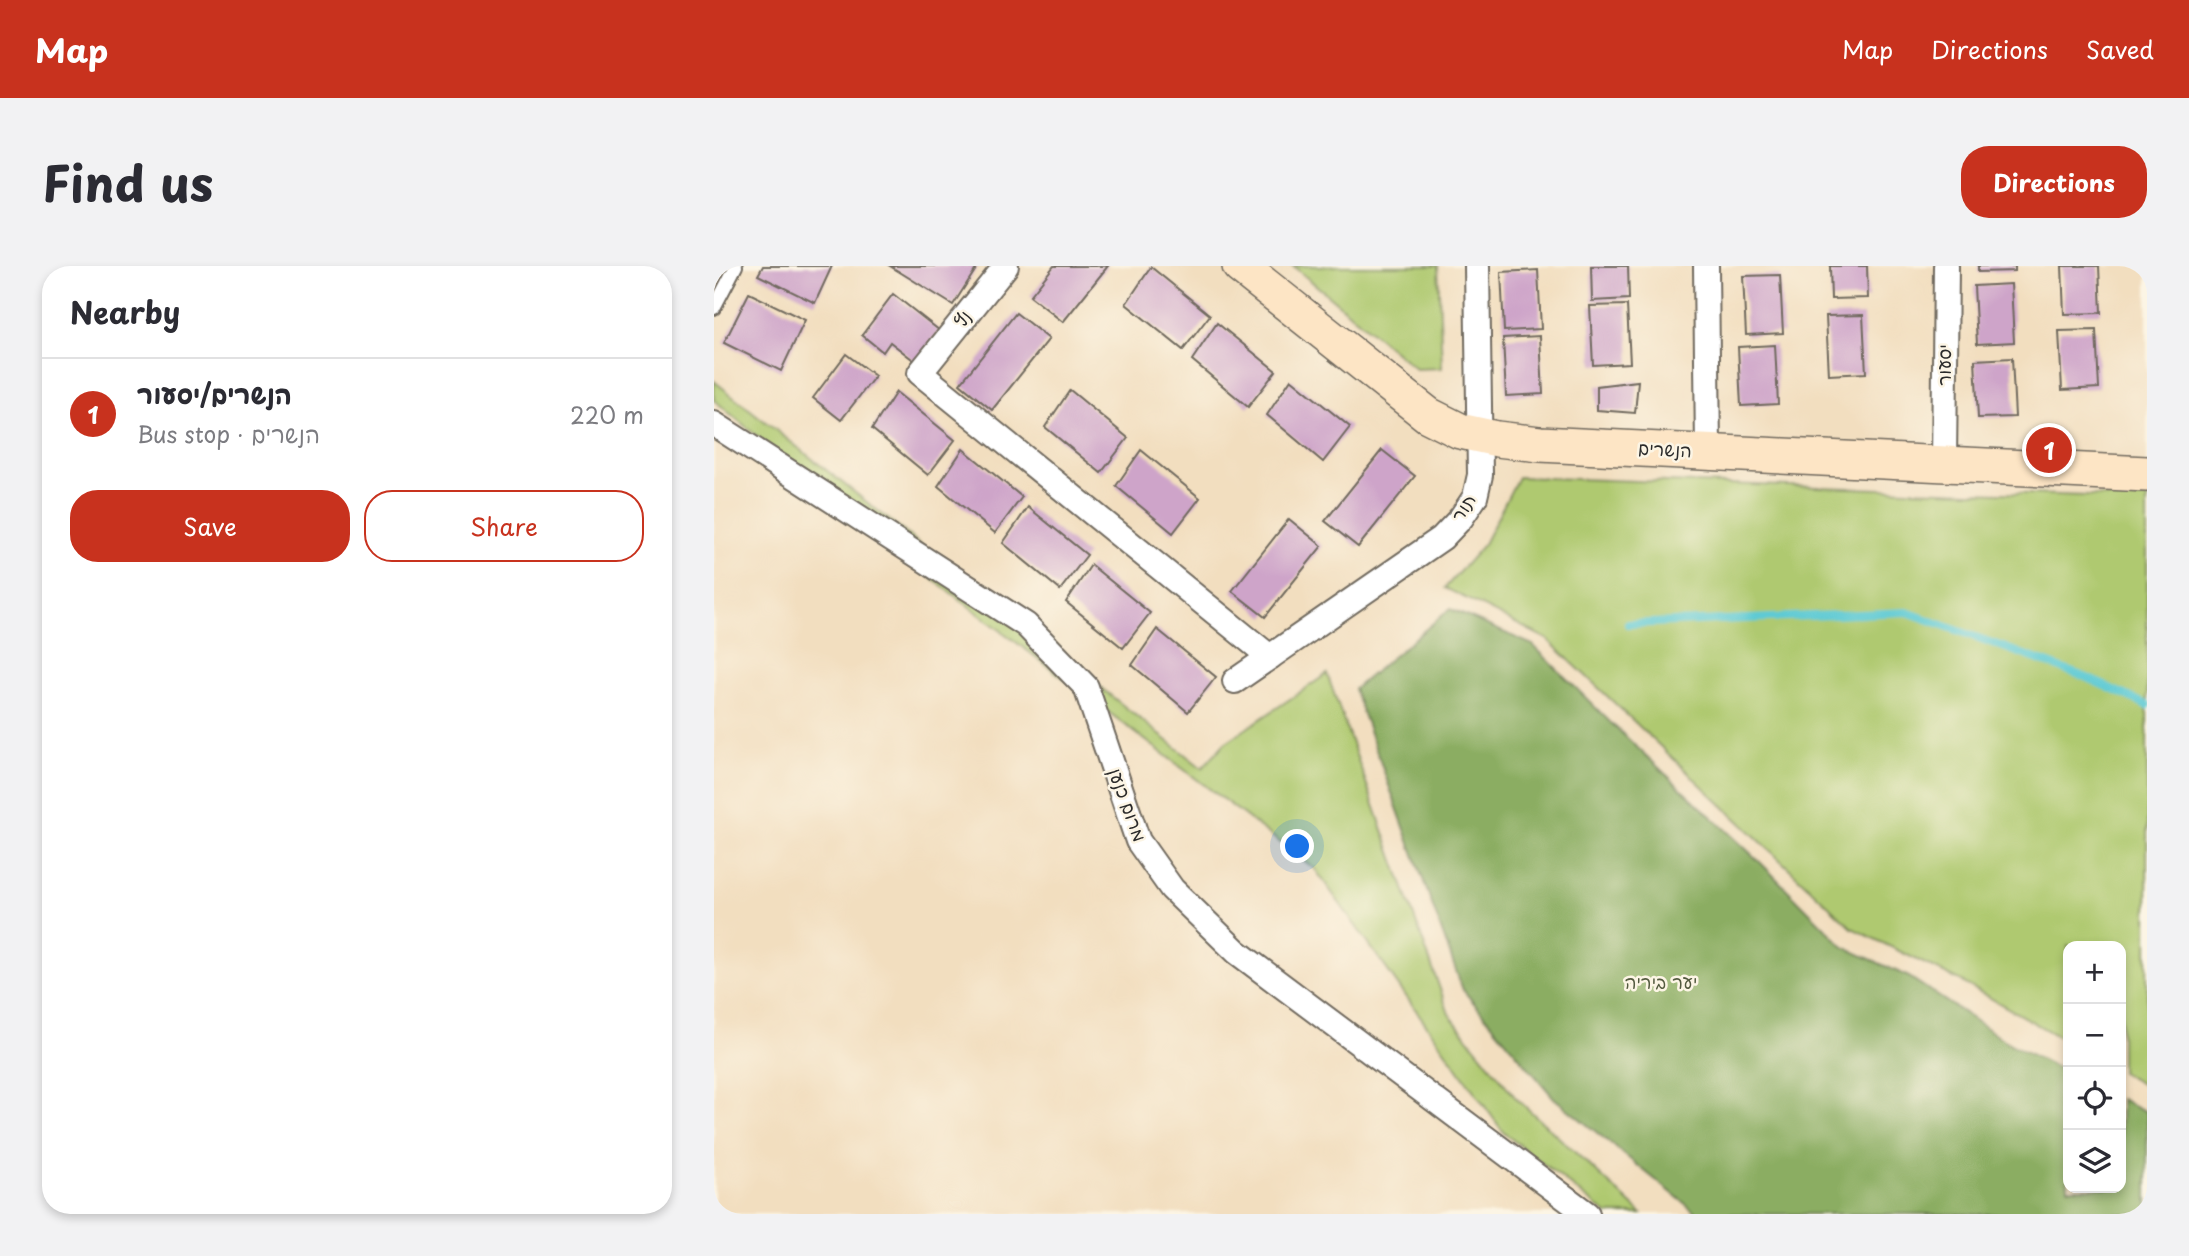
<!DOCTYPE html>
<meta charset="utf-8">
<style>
body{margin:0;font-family:"Playpen Sans","Playpen Sans Hebrew",sans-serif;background:#f2f2f3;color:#2b2b33}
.controls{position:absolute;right:21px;bottom:21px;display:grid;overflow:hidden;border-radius:14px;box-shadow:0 4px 10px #0003}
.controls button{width:63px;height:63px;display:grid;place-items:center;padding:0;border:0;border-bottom:2px solid #e1e1e2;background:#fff;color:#2b2b33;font:35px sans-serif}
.you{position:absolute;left:584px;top:581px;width:24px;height:24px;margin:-18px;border:5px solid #fff;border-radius:50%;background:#1a73e8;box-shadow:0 0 0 10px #1a73e833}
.badge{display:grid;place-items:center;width:46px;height:46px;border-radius:50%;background:#c8321e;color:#fff;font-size:23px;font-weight:700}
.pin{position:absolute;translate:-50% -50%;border:4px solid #fff;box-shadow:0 2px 7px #0006}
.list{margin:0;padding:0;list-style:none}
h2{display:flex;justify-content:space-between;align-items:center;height:91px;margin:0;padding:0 28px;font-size:30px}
h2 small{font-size:23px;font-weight:400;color:#7c7c81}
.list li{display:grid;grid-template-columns:46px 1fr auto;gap:21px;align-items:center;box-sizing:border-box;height:112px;padding:0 28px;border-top:2px solid #e1e1e2}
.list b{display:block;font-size:26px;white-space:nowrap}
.list p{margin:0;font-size:23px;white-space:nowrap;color:#7c7c81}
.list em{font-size:23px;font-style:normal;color:#7c7c81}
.actions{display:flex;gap:14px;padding:21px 28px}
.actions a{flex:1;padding:16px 0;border:2px solid #c8321e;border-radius:28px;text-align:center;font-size:24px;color:#c8321e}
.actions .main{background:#c8321e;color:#fff}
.icon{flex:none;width:38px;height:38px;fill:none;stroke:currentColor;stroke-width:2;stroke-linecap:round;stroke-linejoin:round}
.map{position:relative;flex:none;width:1433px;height:948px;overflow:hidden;border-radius:28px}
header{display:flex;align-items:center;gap:42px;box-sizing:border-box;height:98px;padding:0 35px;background:#c8321e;color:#fff}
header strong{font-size:33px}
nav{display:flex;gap:38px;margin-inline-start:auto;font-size:24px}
.intro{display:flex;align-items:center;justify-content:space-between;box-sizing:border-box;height:168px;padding:0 42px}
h1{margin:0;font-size:49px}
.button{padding:18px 32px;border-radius:28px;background:#c8321e;color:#fff;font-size:24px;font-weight:700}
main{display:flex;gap:42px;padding:0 42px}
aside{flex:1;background:#fff;border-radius:28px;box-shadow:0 4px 10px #0003}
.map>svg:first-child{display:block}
</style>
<header>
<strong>Map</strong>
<nav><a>Map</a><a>Directions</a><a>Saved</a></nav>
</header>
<div class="intro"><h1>Find us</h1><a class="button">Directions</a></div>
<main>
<aside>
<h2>Nearby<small></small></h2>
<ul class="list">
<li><span class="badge">1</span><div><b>הנשרים/יסעור</b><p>Bus stop · הנשרים</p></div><em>220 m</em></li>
</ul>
<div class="actions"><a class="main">Save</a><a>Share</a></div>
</aside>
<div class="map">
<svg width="1433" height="948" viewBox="0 0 1433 948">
<rect width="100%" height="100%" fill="#fcf5e5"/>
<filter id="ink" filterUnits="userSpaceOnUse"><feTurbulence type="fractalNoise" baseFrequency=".0143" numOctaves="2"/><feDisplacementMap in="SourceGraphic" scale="14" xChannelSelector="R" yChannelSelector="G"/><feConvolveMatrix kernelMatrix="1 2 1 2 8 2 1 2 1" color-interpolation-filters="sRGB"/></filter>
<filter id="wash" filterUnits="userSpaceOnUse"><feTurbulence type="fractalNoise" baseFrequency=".00686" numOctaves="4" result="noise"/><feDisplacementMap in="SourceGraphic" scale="28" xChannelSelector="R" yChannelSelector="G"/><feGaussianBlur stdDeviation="1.57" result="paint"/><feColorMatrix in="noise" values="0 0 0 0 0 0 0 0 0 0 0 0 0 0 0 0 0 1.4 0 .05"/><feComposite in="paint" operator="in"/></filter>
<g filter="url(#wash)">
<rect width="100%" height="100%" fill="#f2debf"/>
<g fill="#afc96f" stroke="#6d7a4d" stroke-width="2">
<path d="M579,0H724L728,102L702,103Z"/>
<path d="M0,115L488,502L511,477L613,408L735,748L802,832L928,948H893L790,867L601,603L161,269L0,134Z"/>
<path d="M804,211L1433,232V821L1407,806V680H1354V776L1246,715L1138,662L833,373L731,322L770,278Z"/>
</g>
<path fill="#8bad62" stroke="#5b6c46" stroke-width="2" d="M736,343L819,379L897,457L1046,596L1130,681L1195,711L1298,779L1354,807V922H1407V833L1433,846V948H984L840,832L749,724L640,423Z"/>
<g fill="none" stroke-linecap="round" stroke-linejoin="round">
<path stroke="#5ecad4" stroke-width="8" d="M914,358L1193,346L1371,411L1433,439"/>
</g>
<g id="blocks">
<g fill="#cea4c9">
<path d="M49,0H118L101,37L44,9Z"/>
<path d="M176,0H264L239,39Z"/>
<path d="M340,0H394L349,56L316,30Z"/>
<path d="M877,0H914L915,33L878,35Z"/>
<path d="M1116,0H1153L1154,32L1117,33Z"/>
<path d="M1264,0H1301V5L1264,6Z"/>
<path d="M1348,0H1385L1387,47L1350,48Z"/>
<path d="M437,1L496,49L469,84L412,38Z"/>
<path d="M824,4L827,63L790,65L787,6Z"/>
<path d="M1066,9L1069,67L1032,69L1029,10Z"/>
<path d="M1297,18L1300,76L1263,78L1260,20Z"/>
<path d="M35,27L91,54L67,105L10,77Z"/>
<path d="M179,28L226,65L202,96L176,76L169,86L148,69Z"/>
<path d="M913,39L916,97L879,99L876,40Z"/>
<path d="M302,47L335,73L278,144L246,118Z"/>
<path d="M1149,49L1152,107L1115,109L1112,50Z"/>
<path d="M503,57L562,105L534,141L478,94Z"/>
<path d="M1382,64L1385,122L1348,124L1345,65Z"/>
<path d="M826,70L829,128L792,130L789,72Z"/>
<path d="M1061,79L1064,138L1027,140L1024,81Z"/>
<path d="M132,88L161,110L127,154L99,132Z"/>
<path d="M1298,92L1301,151L1264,152L1261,94Z"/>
<path d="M577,113L636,161L609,196L553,149Z"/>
<path d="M924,115L921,147L883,144V120Z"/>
<path d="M356,124L414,172L387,207L331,161Z"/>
<path d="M182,126L241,174L214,209L158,163Z"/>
<path d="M249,183L308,231L281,267L224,220Z"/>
<path d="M427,184L486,232L459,267L402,220Z"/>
<path d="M668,184L701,210L644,281L611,255Z"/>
<path d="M314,241L373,289L346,324L289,277Z"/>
<path d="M575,253L608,280L551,351L518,325Z"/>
<path d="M377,299L436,347L409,382L352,336Z"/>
<path d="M443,363L502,411L474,446L418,399Z"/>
</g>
</g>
</g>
<g filter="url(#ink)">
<use href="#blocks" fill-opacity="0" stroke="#716a5f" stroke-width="2"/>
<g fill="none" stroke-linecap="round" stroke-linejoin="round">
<g stroke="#716a5f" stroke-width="16">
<path id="lane" d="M0,42L22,0"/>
</g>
<g stroke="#716a5f" stroke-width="28">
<g id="street">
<path d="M292,0L206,107L556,391"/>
<path d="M992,0L994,186"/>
<path d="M0,158L312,359L372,421L424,575L458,623L523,686L873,948"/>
<path d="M1230,198L1232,0"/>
<path d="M521,415L728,272L747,252L761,231L766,209L763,0"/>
</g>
</g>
<g stroke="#716a5f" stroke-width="38">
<path id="secondary" d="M526,0L714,149L746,165L783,173L826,178L1433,208"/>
</g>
<use href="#lane" stroke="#fff" stroke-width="12"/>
<use href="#street" stroke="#fff" stroke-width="24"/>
<use href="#secondary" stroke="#fde5c5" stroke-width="35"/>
</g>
</g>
<g text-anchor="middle" stroke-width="5" stroke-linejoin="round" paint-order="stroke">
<g font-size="18" fill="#2b2b2b" stroke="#fcf5e5">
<text transform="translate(249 53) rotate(-51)" y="6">נץ</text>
<text transform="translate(1231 99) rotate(-90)" y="6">יסעור</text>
<text transform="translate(951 184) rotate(3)" y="6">הנשרים</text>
<text transform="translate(750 242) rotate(-57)" y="6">תור</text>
<text transform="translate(413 539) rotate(70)" y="6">מרום כנען</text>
</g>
<g font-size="18" fill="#535a3f" stroke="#fcf5e5">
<text x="947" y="723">יער ביריה</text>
</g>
</g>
</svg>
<div class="controls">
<button>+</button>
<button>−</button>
<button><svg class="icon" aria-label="locate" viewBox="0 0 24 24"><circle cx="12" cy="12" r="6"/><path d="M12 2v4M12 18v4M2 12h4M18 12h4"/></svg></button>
<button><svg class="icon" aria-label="layers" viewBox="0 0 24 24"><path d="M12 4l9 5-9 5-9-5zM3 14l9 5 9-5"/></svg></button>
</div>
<div class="you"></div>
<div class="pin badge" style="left:1335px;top:184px">1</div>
</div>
</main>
